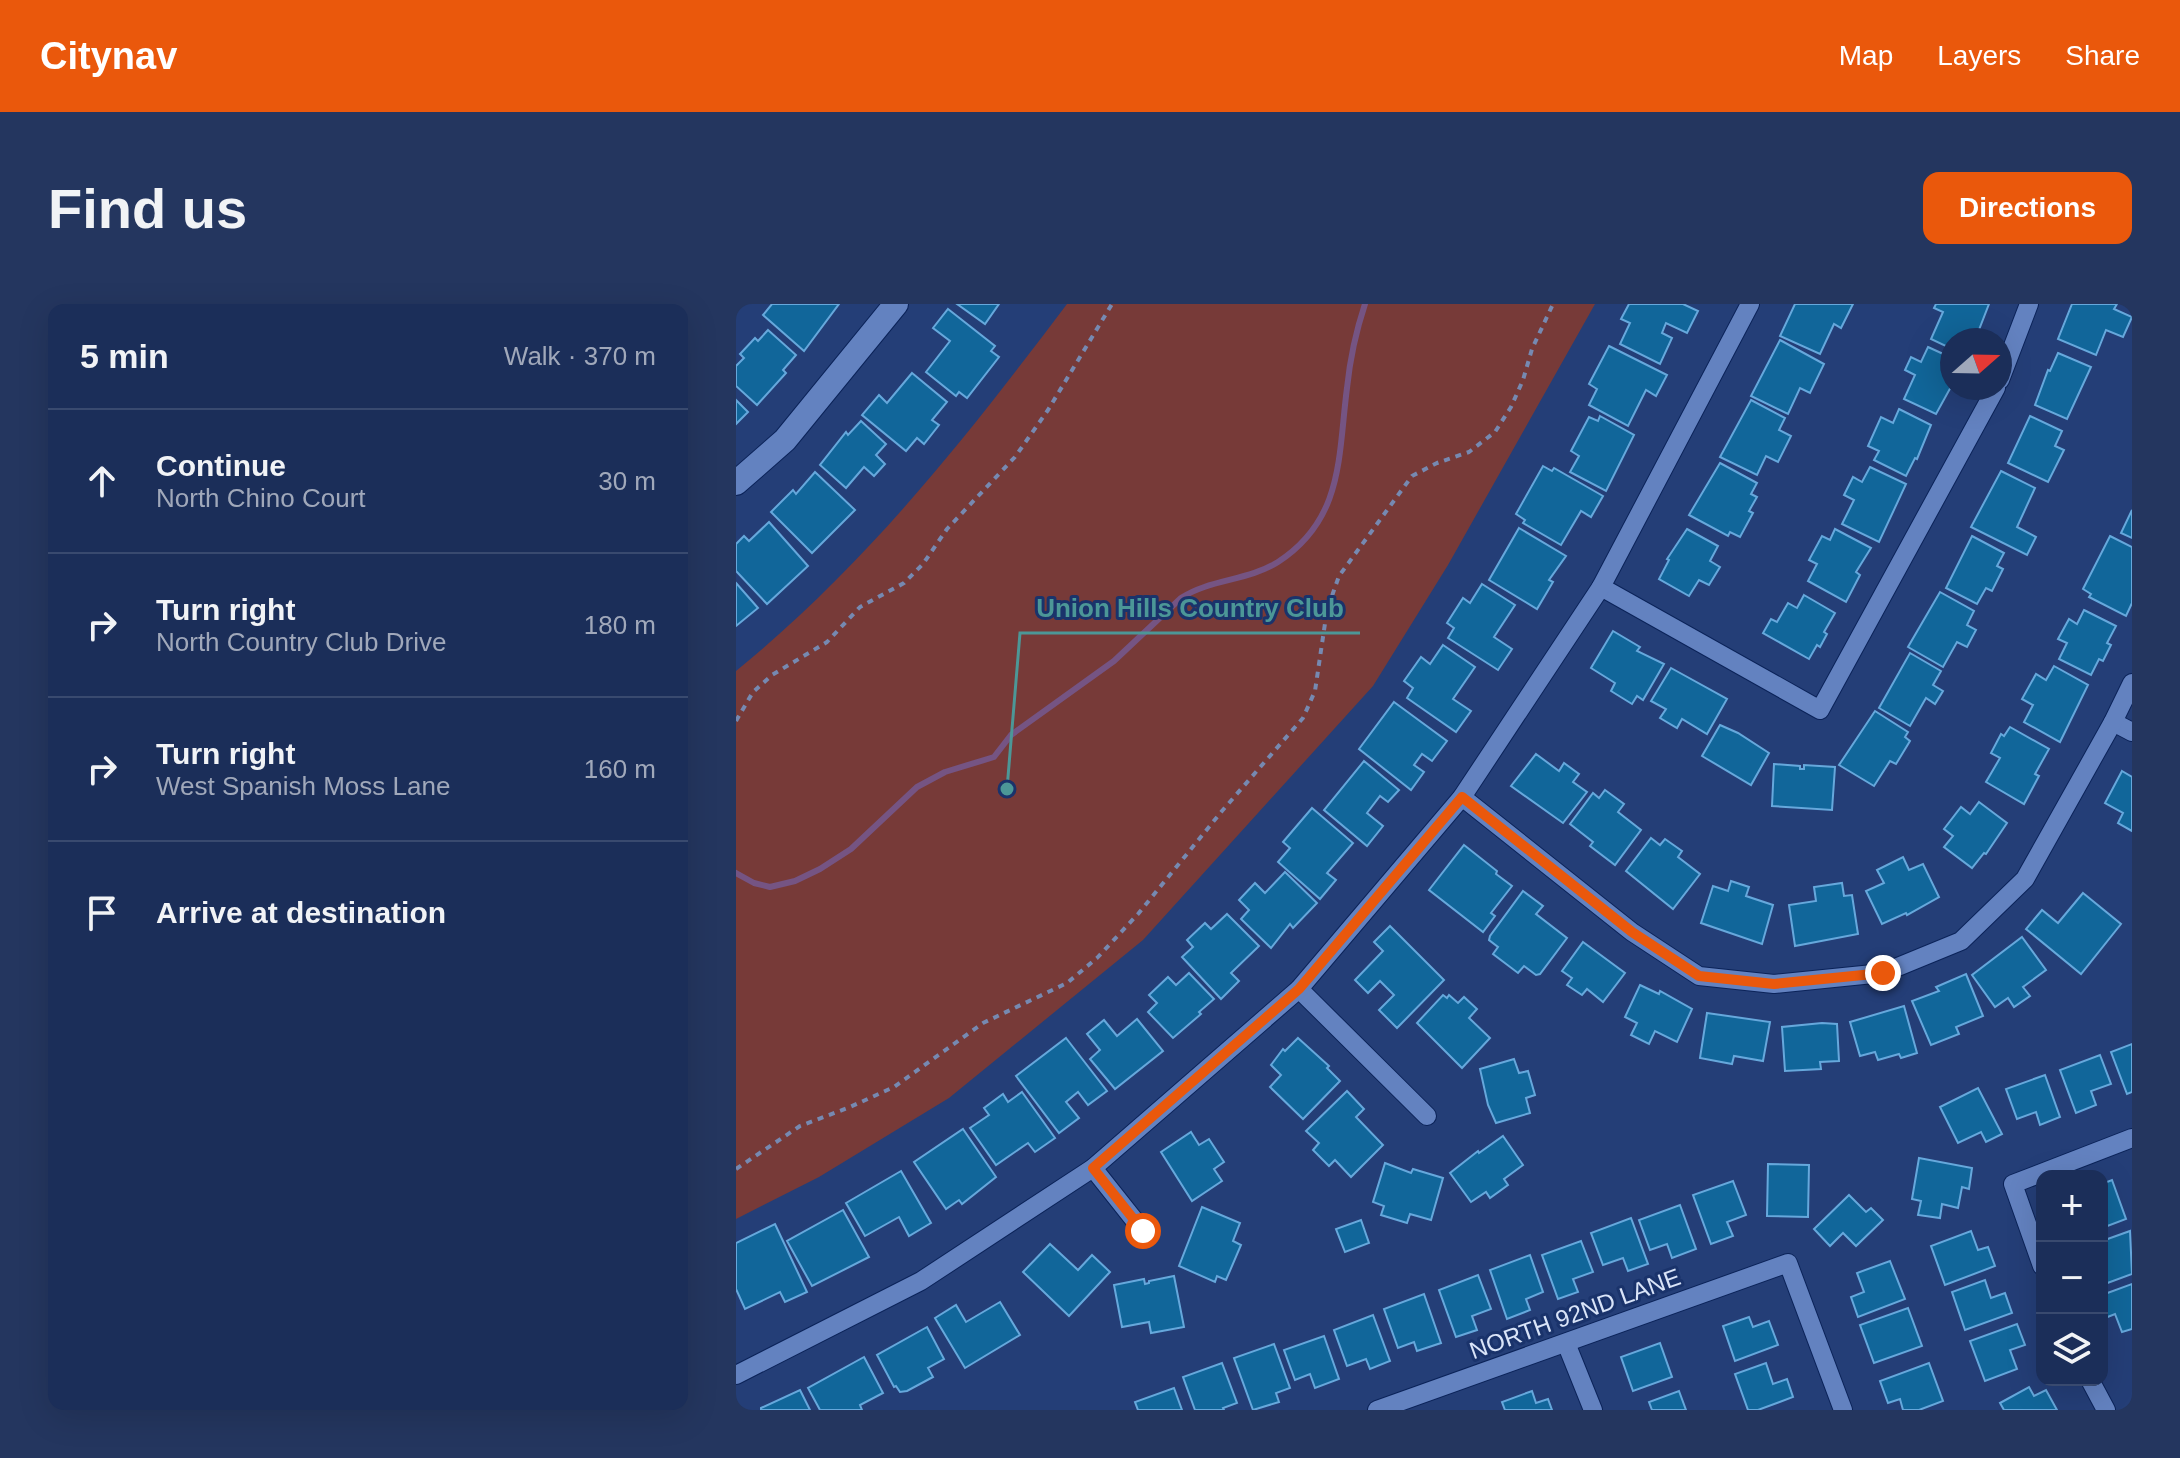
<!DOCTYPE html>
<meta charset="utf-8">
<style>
body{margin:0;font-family:Arial,sans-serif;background:#24365f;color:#f1f3f6}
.controls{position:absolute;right:24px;bottom:24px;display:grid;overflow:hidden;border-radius:16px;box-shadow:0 8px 32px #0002}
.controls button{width:72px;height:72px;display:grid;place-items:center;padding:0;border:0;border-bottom:2px solid #394a6f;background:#1b2e59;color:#f1f3f6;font:40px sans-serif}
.compass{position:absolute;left:1204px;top:24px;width:72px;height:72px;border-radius:50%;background:#1b2e59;box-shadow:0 8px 32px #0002;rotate:70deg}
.stop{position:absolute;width:24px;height:24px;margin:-18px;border:6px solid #ea580c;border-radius:50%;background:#fff}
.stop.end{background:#ea580c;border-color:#fff;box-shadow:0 2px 8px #0008}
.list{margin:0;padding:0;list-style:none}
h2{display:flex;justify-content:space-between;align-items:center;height:104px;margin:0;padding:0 32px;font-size:34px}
h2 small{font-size:26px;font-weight:400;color:#a0a8ba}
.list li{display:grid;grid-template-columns:52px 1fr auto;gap:24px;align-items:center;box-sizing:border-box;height:144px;padding:0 32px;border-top:2px solid #394a6f}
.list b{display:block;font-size:30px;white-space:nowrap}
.list p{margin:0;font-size:26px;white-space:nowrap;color:#a0a8ba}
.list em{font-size:26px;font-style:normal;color:#a0a8ba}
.icon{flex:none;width:44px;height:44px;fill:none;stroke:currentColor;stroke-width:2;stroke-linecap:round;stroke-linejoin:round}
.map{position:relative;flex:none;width:1396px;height:1106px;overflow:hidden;border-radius:16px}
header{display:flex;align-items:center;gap:48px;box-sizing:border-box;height:112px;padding:0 40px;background:#ea580c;color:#fff}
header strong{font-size:38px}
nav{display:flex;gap:44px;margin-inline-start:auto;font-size:28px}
.intro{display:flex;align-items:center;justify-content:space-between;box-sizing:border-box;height:192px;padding:0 48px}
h1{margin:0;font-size:56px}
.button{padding:20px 36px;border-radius:16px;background:#ea580c;color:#fff;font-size:28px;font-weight:700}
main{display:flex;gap:48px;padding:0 48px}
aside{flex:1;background:#1b2e59;border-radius:16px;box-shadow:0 8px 32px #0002}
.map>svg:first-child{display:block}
</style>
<header>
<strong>Citynav</strong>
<nav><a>Map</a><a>Layers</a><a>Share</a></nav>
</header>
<div class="intro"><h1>Find us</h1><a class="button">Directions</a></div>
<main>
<aside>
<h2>5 min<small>Walk · 370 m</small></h2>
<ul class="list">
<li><svg class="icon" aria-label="ahead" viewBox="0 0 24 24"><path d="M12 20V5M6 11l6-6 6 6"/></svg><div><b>Continue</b><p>North Chino Court</p></div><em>30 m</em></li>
<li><svg class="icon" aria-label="right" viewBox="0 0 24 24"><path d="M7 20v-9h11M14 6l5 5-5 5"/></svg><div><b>Turn right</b><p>North Country Club Drive</p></div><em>180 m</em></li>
<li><svg class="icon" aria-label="right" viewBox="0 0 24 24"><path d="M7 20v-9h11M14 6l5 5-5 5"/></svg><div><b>Turn right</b><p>West Spanish Moss Lane</p></div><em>160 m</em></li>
<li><svg class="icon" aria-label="arrive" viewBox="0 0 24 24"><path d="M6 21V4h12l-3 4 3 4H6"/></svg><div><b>Arrive at destination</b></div></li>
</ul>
</aside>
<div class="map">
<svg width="1396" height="1106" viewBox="0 0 1396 1106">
<rect width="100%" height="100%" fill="#243e77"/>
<path fill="#773a38" d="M331,0H859L712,261L637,382L407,636L213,794L83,873L0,915V367C132,259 229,135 331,0Z"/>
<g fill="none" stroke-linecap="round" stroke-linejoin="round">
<path stroke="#755483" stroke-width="6" d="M0,569L18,579L34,583L59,577L84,565L115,545L181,483L209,468L258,453L275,431L378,357L445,294C474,275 512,277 542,258C608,215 602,152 611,84C614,55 620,27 629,0"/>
</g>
<g fill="#11669a" stroke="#66a8dc" stroke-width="2">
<path d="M36,0H103L68,47L27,11Z"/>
<path d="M221,0H263L249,20Z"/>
<path d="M893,0H947L962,7L951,29L930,19L926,29L936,34L924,60L884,40L894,19L885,15Z"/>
<path d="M1059,0H1117L1105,24L1098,20L1084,50L1044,32Z"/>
<path d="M1200,0H1253L1239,36H1216V45L1195,35L1207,8L1198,4Z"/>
<path d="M1336,0H1381L1378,5L1396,13L1387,33L1370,26L1360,51L1322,35Z"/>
<path d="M212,5L259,42L255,47L263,53L231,94L223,88L220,92L190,68L214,37L197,24Z"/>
<path d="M32,26L60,51L47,66L50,69L21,101L0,82V62L8,54L4,50L19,34L22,37Z"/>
<path d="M1044,36L1088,60L1074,89L1064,84L1052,110L1015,92Z"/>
<path d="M873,42L931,71L920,92L910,86L892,122L853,101L861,85L853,80Z"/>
<path d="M1192,43L1216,54V81L1200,110L1168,95L1179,71L1169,66L1175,53L1185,58Z"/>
<path d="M1322,49L1355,63L1331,115L1299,101L1312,66L1314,67Z"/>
<path d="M176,69L211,98L196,116L203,121L188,140L181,134L170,147L126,111L143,91L151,99Z"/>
<path d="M0,96L12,108L0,120Z"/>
<path d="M1015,96L1049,114L1043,126L1055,132L1042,158L1030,152L1021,171L984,153Z"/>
<path d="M1163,105L1195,121L1181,155L1179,154L1170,172L1138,156L1143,147L1132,142L1145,113L1157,119Z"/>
<path d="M864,112L898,131L870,187L834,168L843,152L835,147L853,113L862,117Z"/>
<path d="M1294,112L1326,127L1319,142L1328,146L1312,178L1272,159Z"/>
<path d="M125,117L150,140L140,151L149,160L138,172L128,163L110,184L84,161L110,128L112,131Z"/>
<path d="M984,159L1021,179L1015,190L1021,193L1013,207L1017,209L1004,233L994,228L992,232L953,211Z"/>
<path d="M807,162L816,167L818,164L867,192L855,213L845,207L825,241L787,219L789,216L780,210Z"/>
<path d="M1134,163L1170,180L1143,238L1106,220L1118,196L1108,191L1117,173L1126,178Z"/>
<path d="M1265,167L1299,184L1281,223L1300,233L1291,251L1235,223Z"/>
<path d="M79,168L119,206L76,249L35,208L57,186L60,190Z"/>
<path d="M1396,206V234L1385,229Z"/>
<path d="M33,218L72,262L31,300L0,267V240L8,232L13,237Z"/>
<path d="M783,224L830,252L813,276L817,278L801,305L753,276Z"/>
<path d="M951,225L982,242L974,257L984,263L973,281L963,276L953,292L923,275L933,256L931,255Z"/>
<path d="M1099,225L1135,244L1120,268L1124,271L1110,298L1072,277L1081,260L1073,256L1086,232L1094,236Z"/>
<path d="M1236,232L1268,249L1261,262L1267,265L1256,287L1250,284L1241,300L1210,284Z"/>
<path d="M1374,232L1396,243V299L1390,312L1353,293L1355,290L1347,285Z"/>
<path d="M0,279L22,304L0,322Z"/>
<path d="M746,280L779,301L758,333L776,345L762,366L712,334L718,324L711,319L727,294L734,299Z"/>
<path d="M1204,288L1238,307L1231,321L1240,326L1231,343L1221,338L1207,363L1172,343Z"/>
<path d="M1068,291L1099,309L1088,328L1091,330L1084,343L1081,341L1073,355L1027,329L1035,315L1041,318L1052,299L1061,304Z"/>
<path d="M1348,306L1380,322L1371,339L1375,341L1367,357L1363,355L1355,371L1323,355L1331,339L1322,335L1333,315L1341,320Z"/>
<path d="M877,327L904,343L901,347L928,360L907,396L901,392L896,400L875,387L879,379L855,364Z"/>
<path d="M707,341L739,363L717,395L735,407L720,428L671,394L677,384L668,377L685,353L694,360Z"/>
<path d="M1174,349L1205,367L1197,381L1207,387L1199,400L1190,394L1174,422L1143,404Z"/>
<path d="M1318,362L1352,381L1324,438L1288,418L1297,401L1286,395L1300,370L1310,376Z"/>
<path d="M935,364L991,395L971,430L946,415L941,424L924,414L930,405L915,397Z"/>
<path d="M658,398L711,437L696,457L686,450L678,461L688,468L675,486L623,445Z"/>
<path d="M1139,407L1172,428L1169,433L1174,437L1160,460L1154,457L1138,482L1103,461Z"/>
<path d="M984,421L1002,429L1033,449L1015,481L966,452Z"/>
<path d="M1274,423L1313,445L1299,470L1303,472L1288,500L1250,478L1264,454L1255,449L1265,430L1268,432Z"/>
<path d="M800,450L823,467L828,459L843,470L837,478L851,488L827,519L775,482Z"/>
<path d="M628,457L663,486L652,498L644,492L631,509L647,522L631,542L588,506Z"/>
<path d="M1038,460L1064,462V465H1068V461L1099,463L1096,506L1036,502Z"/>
<path d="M1386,467L1396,473V527L1382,519L1387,509L1369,499Z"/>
<path d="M869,486L888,500L882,508L905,526L879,561L854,542L857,538L834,520L857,489L863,494Z"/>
<path d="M1243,498L1271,519L1250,550L1248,549L1236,564L1208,543L1217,532L1208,525L1225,503L1234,510Z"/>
<path d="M576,504L617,539L591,569L600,576L584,595L542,558L554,544L547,538Z"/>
<path d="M915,534L924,541L929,535L946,547L942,553L964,570L937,605L890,567Z"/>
<path d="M728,541L761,567L760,570L776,582L755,609L759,612L747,628L693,586Z"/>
<path d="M1167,553L1173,566L1187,560L1203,593L1171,611L1170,609L1146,620L1130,587L1148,579L1141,566Z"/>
<path d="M549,568L581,599L557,624L554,620L535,644L505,615L513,606L503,596L519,579L529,589Z"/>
<path d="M995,577L1013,583L1010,592L1037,601L1026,640L965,619L977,582L992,587Z"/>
<path d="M1106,579L1108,592L1116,591L1122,630L1059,642L1053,601L1080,597L1078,583Z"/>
<path d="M787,587L807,602L800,610L831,634L804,670L800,671L788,662L782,669L757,650L762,643L753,636L754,632Z"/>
<path d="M1347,589L1385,620L1345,670L1290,625L1306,606L1322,619Z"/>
<path d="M491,610L523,642L495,669L503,677L485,695L446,653L457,643L451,636L469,619L475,625Z"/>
<path d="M654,622L708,676L661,724L643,706L658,691L644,677L632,689L619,676L647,647L638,638Z"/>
<path d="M1286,633L1310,666L1287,683L1294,692L1278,703L1272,694L1259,703L1236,671Z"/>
<path d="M847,638L889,669L867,698L851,685L846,691L831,681L836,674L826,667Z"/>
<path d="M453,669L478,695L463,708L465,710L437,734L412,708L421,699L413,691L432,673L440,681Z"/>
<path d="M1230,670L1247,712L1220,723L1223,730L1195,741L1176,697L1203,687L1200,683Z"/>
<path d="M904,681L923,690L924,687L956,705L941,738L919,727L913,740L895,731L901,719L889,713Z"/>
<path d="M707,691L711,694L713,691L722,699L728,693L741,705L733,714L754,734L726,764L681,719Z"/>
<path d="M1168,702L1181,749L1165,754L1163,750L1142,756L1139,748L1124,752L1114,718Z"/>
<path d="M971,709L1034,718L1027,757L998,752L996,760L964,754Z"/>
<path d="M401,715L427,747L379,785L354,755L364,746L351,730L368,716L381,732Z"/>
<path d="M1086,719L1101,720L1103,757L1084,758L1085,765L1049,767L1046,723Z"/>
<path d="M330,734L371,787L352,801L342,788L330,798L343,814L323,829L280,772Z"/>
<path d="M562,734L593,762L591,764L604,777L567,815L534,783L545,771L535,761L547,745L549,747Z"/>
<path d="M1396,740V788L1391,790L1375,748Z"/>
<path d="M1364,751L1375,780L1355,787L1360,801L1340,809L1324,766Z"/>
<path d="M778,755L783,769L792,767L799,791L790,794L794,809L760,819L752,801L744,765Z"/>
<path d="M1309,771L1324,813L1304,821L1300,808L1281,815L1270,785Z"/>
<path d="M1242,784L1266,830L1250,838L1245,828L1222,839L1204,803Z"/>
<path d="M611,787L628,805L620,813L647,841L615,873L599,856L593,862L577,846L583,839L570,827Z"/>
<path d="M286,788L319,834L299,848L292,839L260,861L234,824L253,811L248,804L267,790L272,798Z"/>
<path d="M227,825L260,873L226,900L223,896L210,905L178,858Z"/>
<path d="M455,828L463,841L473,835L488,858L478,865L486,877L456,897L425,848Z"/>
<path d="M767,832L787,861L768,875L772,881L754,894L750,888L735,898L714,869L742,847L743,849Z"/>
<path d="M1183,854L1236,864L1233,885L1226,883L1222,904L1206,900L1204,914L1182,911L1185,897L1176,895Z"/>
<path d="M649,859L675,869L677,865L707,874L695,916L674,910L671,919L645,911L648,902L637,898Z"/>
<path d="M1032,860L1073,861L1072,913L1031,912Z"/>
<path d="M165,867L195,919L173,932L163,913L129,932L110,899Z"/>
<path d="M1376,876L1390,915L1366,924V880Z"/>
<path d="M997,877L1010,911L991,918L997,932L975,940L957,891Z"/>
<path d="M1113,891L1130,908L1135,904L1147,916L1120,942L1107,929L1094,942L1078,925Z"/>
<path d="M944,901L960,945L936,954L931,940L914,946L903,916Z"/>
<path d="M466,903L504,919L497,937L505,941L490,976L481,972L479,978L443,962Z"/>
<path d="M107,906L133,953L76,982L51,937Z"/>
<path d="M895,914L912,960L892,967L887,954L867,961L855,929Z"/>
<path d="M625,916L633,939L609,948L600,925Z"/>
<path d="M39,920L71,988L49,998L44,988L9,1005L0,985V939Z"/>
<path d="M1235,927L1242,946L1252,943L1259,962L1209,981L1195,942Z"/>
<path d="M1394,927L1396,970L1366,981V937Z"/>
<path d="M845,937L857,968L837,975L842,988L822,995L806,951Z"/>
<path d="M314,940L342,966L356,951L374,968L333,1012L287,968Z"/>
<path d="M794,951L807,988L790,995L794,1006L771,1015L754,966Z"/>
<path d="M1154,957L1169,995L1122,1013L1115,993L1128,988L1121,969Z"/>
<path d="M742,971L755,1005L736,1012L741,1026L720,1033L703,986Z"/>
<path d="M438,972L448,1023L415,1029L413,1018L386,1023L378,981L408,975L409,980L413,979V977Z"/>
<path d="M1249,976L1255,994L1269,989L1276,1009L1229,1026L1216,988Z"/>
<path d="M1396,980V1025L1386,1028L1379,1010L1369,1014L1366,991Z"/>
<path d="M688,990L705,1039L681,1047L678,1038L662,1044L648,1005Z"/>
<path d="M264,998L284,1031L229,1064L199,1014L220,1001L230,1018Z"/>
<path d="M1172,1004L1186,1042L1138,1059L1124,1021Z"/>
<path d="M637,1011L654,1057L634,1065L630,1055L611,1062L598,1026Z"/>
<path d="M1013,1013L1017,1023L1033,1017L1042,1041L999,1057L987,1022Z"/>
<path d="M1281,1020L1289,1041L1274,1046L1281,1065L1249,1077L1234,1037Z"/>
<path d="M191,1023L208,1055L192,1064L197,1073L171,1087L164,1088L160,1082L158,1083L141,1051Z"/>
<path d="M588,1032L603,1075L579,1084L574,1070L559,1076L548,1046Z"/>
<path d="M924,1039L936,1073L897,1087L885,1053Z"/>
<path d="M538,1040L554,1084L540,1089L543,1098L517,1106L498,1054Z"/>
<path d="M128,1053L147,1089L124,1101L126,1106H84L72,1084Z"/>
<path d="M486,1059L501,1099L487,1104L488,1106H459L447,1073Z"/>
<path d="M1030,1059L1037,1080L1051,1075L1057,1093L1022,1106H1012L999,1070Z"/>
<path d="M1193,1059L1207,1097L1183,1106H1167L1164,1095L1152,1099L1144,1077Z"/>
<path d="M1293,1083L1298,1092L1310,1086L1321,1106H1268L1264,1099Z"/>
<path d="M438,1084L446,1106H402L399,1098Z"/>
<path d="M64,1086L74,1106H25V1104Z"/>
<path d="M796,1087L800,1099L812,1095L816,1106H769L766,1098Z"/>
<path d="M943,1087L950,1106H916L913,1098Z"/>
</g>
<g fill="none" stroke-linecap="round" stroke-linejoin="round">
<g stroke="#0b2359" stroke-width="20">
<g id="street">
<path d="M1264,76L1293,0"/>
<path d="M865,283L1084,406L1260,84"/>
<path d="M1377,418L1396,428"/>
<path d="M726,493L896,628L963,672L1038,680L1147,669L1225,637L1289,575L1377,418L1396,379"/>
<path d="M563,685L691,812"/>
<path d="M357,864L407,927"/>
<path d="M1306,962L1277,880L1396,834"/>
<path d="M830,1039L857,1106"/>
<path d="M0,1071L185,977L357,864L563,685L726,493L865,283L1014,0"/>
<path d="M1354,1076L1370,1106"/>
<path d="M641,1106L1052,959L1107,1106"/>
</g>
</g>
<g stroke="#0b2359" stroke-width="26">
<path id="secondary" d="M0,179L49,136L160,0"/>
</g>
<g stroke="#7689b1" stroke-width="4" stroke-dasharray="6 6" stroke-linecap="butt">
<path d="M0,417L17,388L36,371L91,338L124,303L168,279L187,260L211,225L279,153L312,106L376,0"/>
<path d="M0,865L64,822L114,803L158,783L247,719L331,679L361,654L402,610L486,507L567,414L579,387L591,306L603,272L676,172L701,159L733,148L759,128L775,103L787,76L796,45L817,0"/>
</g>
<use href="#street" stroke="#6382c0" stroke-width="18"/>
<use href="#secondary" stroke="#6382c0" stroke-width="24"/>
</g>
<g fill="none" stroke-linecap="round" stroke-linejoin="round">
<path stroke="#ea580c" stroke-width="10" d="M407,927L357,864L563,685L726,493L896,628L963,672L1038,680L1147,669"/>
</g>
<g text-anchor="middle" stroke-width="6" stroke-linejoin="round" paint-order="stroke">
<g font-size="24" fill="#d9e4f8" stroke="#1a336b">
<text transform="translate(839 1010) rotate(-20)" y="8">NORTH 92ND LANE</text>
</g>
</g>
<path fill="none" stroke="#4c9797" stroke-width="3" d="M271 485L284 329H624"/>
<circle fill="#4c9797" stroke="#1a336b" stroke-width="3" cx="271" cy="485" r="8"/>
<g font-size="26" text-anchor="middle" font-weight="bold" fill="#4c9797" stroke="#1a336b" stroke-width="6" stroke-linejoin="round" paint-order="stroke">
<text x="454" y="313">Union Hills Country Club</text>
</g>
</svg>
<div class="controls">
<button>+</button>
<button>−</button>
<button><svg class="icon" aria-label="layers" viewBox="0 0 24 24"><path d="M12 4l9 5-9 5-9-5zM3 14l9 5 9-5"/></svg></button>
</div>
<svg class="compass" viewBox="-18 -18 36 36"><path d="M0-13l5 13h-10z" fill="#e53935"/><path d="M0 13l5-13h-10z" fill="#a0a8ba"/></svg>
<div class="stop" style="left:407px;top:927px"></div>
<div class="stop end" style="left:1147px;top:669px"></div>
</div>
</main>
